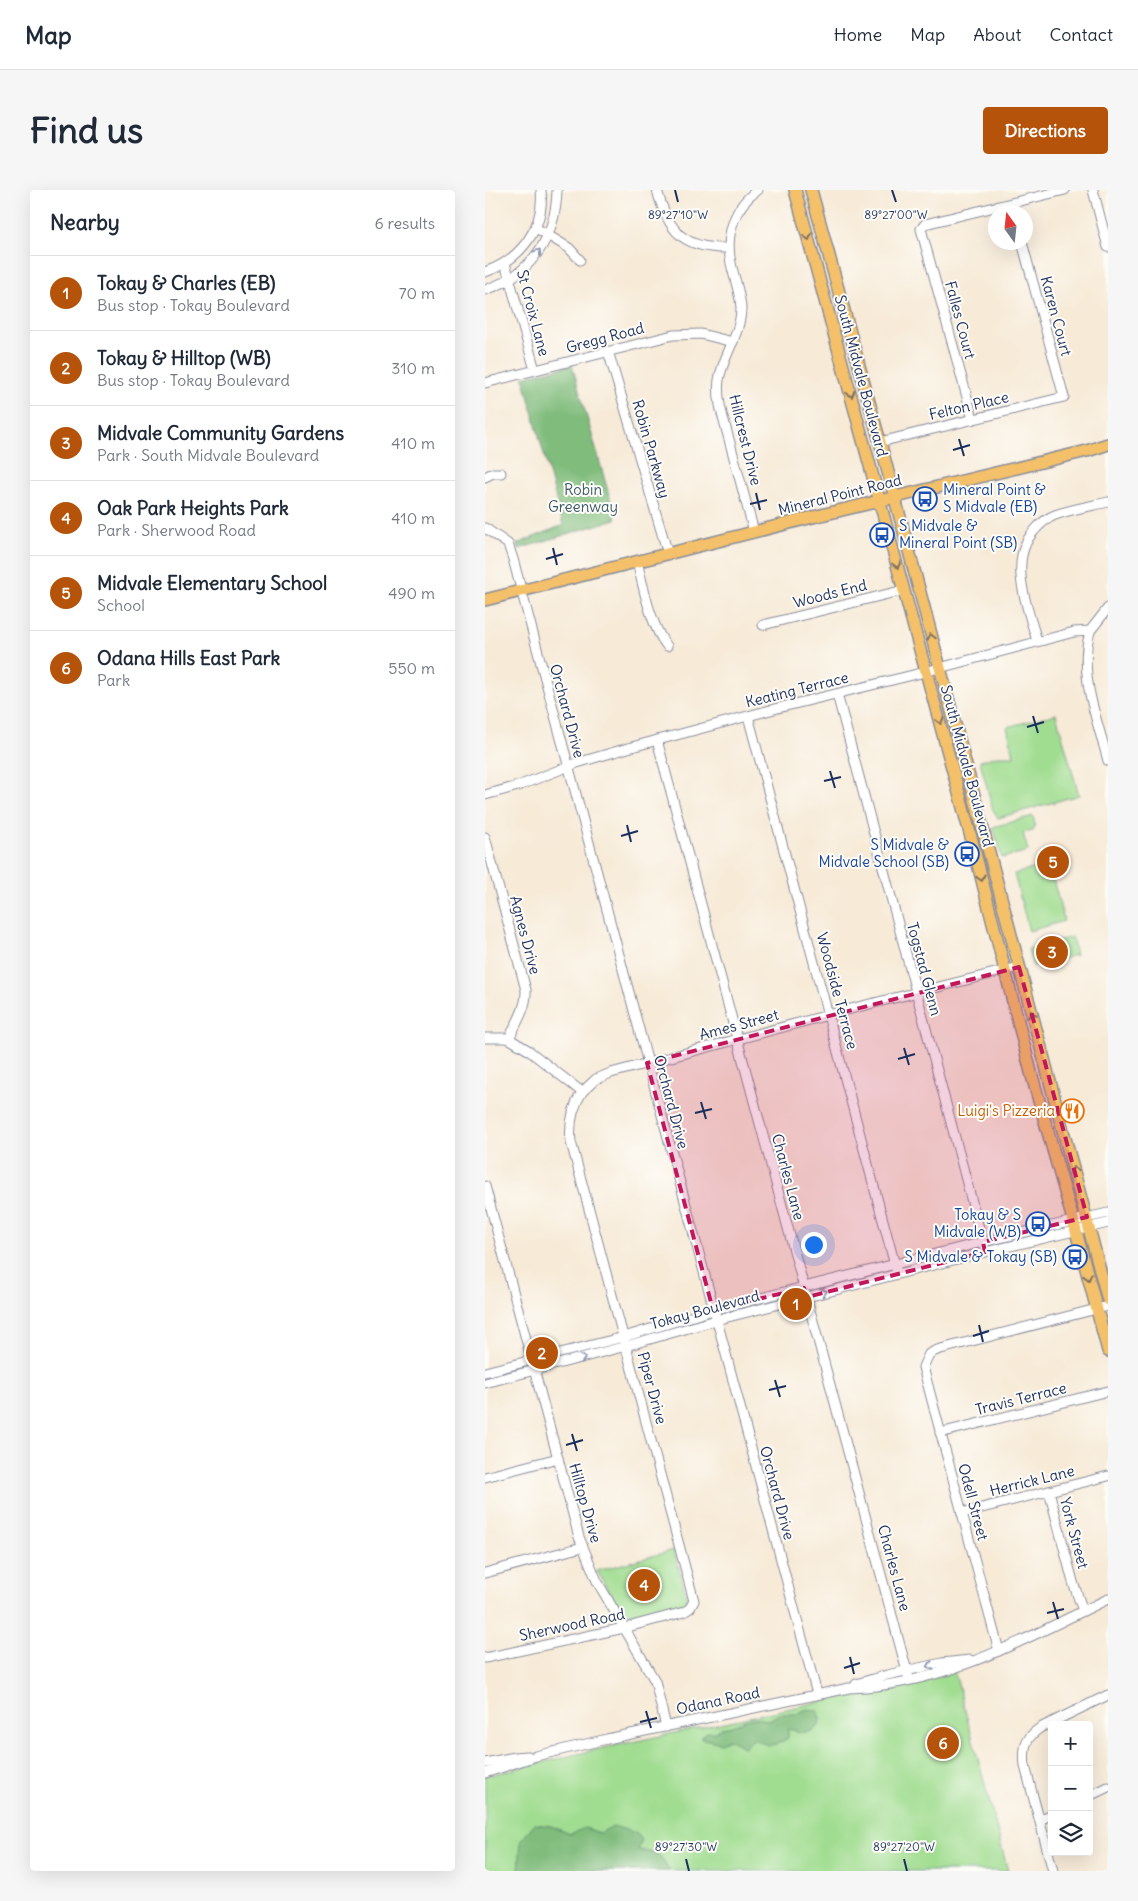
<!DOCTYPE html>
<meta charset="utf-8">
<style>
body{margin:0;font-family:Delius,sans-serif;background:#f6f6f7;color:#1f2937}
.controls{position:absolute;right:15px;bottom:15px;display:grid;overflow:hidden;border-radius:5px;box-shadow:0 5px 20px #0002}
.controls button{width:45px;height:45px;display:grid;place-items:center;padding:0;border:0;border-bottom:1px solid #e0e1e3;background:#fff;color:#1f2937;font:25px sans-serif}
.compass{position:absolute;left:503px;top:15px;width:45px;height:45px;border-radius:50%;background:#fff;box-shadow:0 5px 20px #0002;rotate:345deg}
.you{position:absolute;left:328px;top:1054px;width:18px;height:18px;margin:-12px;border:4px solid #fff;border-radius:50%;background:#1a73e8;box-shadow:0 0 0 8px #1a73e833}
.badge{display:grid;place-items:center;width:32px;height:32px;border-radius:50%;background:#b45309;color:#fff;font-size:16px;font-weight:700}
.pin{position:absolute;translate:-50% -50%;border:2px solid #fff;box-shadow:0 1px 5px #0006}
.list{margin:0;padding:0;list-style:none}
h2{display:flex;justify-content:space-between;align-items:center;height:65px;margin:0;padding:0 20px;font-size:21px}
h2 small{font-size:16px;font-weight:400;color:#747a83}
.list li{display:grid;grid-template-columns:32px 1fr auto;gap:15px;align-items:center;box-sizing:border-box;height:75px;padding:0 20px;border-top:1px solid #e0e1e3}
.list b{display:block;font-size:19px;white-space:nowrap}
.list p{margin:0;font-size:16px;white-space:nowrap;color:#747a83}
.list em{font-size:16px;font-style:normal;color:#747a83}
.icon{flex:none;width:28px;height:28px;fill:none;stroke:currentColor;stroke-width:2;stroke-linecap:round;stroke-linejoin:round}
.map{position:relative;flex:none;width:623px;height:1681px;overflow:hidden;border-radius:5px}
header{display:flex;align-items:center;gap:30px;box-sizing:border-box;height:70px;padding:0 25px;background:#fff;border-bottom:1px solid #e0e1e3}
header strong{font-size:24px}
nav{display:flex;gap:28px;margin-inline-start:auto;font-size:18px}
.intro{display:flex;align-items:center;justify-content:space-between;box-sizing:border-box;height:120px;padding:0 30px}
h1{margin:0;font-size:35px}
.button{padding:12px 22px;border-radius:5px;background:#b45309;color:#fff;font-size:18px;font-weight:700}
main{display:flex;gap:30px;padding:0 30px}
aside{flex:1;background:#fff;border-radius:5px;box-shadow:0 5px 20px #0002}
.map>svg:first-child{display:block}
</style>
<header>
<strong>Map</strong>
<nav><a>Home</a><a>Map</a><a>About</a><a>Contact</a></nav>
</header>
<div class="intro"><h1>Find us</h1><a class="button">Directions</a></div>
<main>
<aside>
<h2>Nearby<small>6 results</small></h2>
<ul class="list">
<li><span class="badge">1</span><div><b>Tokay &amp; Charles (EB)</b><p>Bus stop · Tokay Boulevard</p></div><em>70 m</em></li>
<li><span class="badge">2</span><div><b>Tokay &amp; Hilltop (WB)</b><p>Bus stop · Tokay Boulevard</p></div><em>310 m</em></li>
<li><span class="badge">3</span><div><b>Midvale Community Gardens</b><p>Park · South Midvale Boulevard</p></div><em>410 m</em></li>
<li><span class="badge">4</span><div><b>Oak Park Heights Park</b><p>Park · Sherwood Road</p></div><em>410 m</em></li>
<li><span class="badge">5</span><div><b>Midvale Elementary School</b><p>School</p></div><em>490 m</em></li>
<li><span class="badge">6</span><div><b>Odana Hills East Park</b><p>Park</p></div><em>550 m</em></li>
</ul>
</aside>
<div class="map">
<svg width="623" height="1681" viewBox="0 0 623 1681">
<rect width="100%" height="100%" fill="#fdfcf7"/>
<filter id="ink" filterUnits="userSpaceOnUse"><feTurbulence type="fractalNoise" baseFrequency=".02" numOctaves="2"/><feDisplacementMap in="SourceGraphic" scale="10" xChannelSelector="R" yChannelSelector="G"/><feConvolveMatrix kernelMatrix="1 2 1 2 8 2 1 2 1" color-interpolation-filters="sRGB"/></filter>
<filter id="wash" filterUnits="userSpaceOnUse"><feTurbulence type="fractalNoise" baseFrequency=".0096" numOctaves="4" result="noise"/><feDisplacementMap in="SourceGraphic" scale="20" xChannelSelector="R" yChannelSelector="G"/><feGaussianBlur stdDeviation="1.12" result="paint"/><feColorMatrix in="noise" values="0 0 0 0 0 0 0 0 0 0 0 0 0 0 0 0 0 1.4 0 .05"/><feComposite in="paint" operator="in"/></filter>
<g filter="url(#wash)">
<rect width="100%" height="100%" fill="#f7ead7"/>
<g fill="#a1dd91" stroke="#5e8678">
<path d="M571,524L594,605L513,628L508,620L495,571L512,566H529L522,537Z"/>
<path d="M548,626L550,635L548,641L538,643L543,661L517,668L508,637Z"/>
<path d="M564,674L579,731L544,741L529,684Z"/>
<path d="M587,747L591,765L548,776L543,759Z"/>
<path d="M189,1360L202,1408L197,1416L142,1431L112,1381Z"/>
<path d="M470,1483L523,1681H0V1586L114,1559Z"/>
</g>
<g fill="#80bc7b" stroke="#4e766c">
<path d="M87,175L131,329L34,359L32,354L78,335L38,187Z"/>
<path d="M322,1519L332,1520L335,1528L334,1536C322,1545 318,1543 303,1539V1548C288,1557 284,1557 269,1549L259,1557L243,1549L236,1553L215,1548L222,1542H231L236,1538L247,1536L260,1530L271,1528L283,1530L295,1524H311Z"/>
<path d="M49,1634L66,1636L85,1644L100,1638L115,1643L128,1636L151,1643L157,1650L153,1660C172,1663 175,1664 184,1681H34L36,1651Z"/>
</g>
</g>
<g filter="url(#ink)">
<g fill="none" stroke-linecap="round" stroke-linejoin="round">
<g stroke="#898c9a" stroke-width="11">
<g id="minor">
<path d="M172,0C183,41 198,59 243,58"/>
<path d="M608,0L623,57"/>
<path d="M527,13L529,22"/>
<path d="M51,38L84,58L95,70"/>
<path d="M20,73L50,180"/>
<path d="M0,82C35,70 60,38 56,0"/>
<path d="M0,100C46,85 71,48 72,0"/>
<path d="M123,161L183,364"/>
<path d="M0,193L188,145L216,144L248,152"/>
<path d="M488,229L436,39L440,34L580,0"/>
<path d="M395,252L579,207L537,52"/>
<path d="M0,287L8,283H16"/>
<path d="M0,338L23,354L28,369L332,1504"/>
<path d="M269,342C261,312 253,283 245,253C240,233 231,211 234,190C238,165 256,144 256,118C255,102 249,88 246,73C240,45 249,16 273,0"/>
<path d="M152,371C158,396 166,437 182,456"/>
<path d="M278,435L419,400"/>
<path d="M605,441C593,485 612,528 623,571"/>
<path d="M552,451C543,418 522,371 549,341C555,334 562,328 570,325C587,319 606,316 623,312"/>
<path d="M352,504L499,1057"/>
<path d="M263,526L411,1079"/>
<path d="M172,550L424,1489"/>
<path d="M0,605L33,596L92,573L143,558L293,518L432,484L589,442L605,441L623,418"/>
<path d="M0,647L41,800C42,818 31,833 24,849"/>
<path d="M0,848H23L43,860L97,902L111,889L126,883L377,816L534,777"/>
<path d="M0,996L94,1347L112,1391L170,1491L181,1537"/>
<path d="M0,1182L139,1147L228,1120L498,1052L623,1023"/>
<path d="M0,1193L141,1156L231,1130L500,1062L623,1033"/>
<path d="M455,1243L623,1201"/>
<path d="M0,1287L73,1268"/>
<path d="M564,1301L588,1392L598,1421"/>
<path d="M477,1323L623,1286"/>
<path d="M0,1383L97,1357"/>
<path d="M514,1461L438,1177L444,1164L452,1160L623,1116"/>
<path d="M0,1468L139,1438L199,1422L205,1418L209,1411L86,952C84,933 87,918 97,902"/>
<path d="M371,1494L402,1485L457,1473L485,1470"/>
<path d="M0,1573L30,1567L43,1566"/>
<path d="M0,1583L51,1566L122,1549L364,1498C458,1496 541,1448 623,1409"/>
<path d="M604,1606L623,1597"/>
<path d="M555,1630L567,1624"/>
<path d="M568,1681L540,1576C538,1558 540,1548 555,1538L623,1505"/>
</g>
</g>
<g stroke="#898c9a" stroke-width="14">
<g id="major">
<path d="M310,0L487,651L547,886L588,1030L623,1161"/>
<path d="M326,0L395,252L623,1110"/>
<path d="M0,410L332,326L602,261L623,254"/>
</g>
</g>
<use href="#minor" stroke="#fff" stroke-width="9"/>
<use href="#major" stroke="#f4c16a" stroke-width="11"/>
</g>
<defs><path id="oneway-chevron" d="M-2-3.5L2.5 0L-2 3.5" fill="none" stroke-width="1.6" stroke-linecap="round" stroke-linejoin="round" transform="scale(1.25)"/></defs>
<g stroke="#7d7163">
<use href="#oneway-chevron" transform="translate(323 47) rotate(75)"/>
<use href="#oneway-chevron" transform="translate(366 204) rotate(75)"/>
<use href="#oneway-chevron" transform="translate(412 375) rotate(75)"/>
<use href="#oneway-chevron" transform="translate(446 447) rotate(-105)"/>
<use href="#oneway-chevron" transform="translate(455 531) rotate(75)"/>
<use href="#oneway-chevron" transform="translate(496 688) rotate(75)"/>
<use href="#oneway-chevron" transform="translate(547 824) rotate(-105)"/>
<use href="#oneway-chevron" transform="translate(589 980) rotate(-106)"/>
<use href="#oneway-chevron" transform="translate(603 1087) rotate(75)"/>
</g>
<g stroke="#8d97ae">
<use href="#oneway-chevron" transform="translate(53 62) rotate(-56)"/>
<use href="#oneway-chevron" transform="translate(339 1102) rotate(-14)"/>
<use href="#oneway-chevron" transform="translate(98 1168) rotate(-15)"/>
<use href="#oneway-chevron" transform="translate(445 1476) rotate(168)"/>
</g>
</g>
<path fill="#c2185b" fill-opacity="0.2" stroke="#c2185b" stroke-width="4" stroke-dasharray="10 6" stroke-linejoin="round" d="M534,777L602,1027L498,1052L500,1062L322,1107L319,1098L228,1120L162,873Z"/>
<path fill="none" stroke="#1b2f5e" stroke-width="2" d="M190,0L193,12M407,0L411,12M474,249L479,266M468,260L485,255M271,303L275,320M265,314L282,310M68,358L72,375M61,369L78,364M548,526L553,543M542,537L559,532M345,581L350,598M339,591L356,587M142,635L146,652M136,646L153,641M419,858L424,875M413,869L430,864M216,912L221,929M210,923L227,919M494,1135L498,1152M488,1146L504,1141M290,1190L295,1207M284,1200L301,1196M87,1244L92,1261M81,1255L98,1250M568,1412L573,1429M562,1423L579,1419M365,1467L369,1484M359,1478L375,1473M161,1521L166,1538M155,1532L172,1528M201,1669L204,1681M419,1669L422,1681"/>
<defs>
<g id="bus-ring" transform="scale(1.25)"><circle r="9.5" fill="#fdfcf7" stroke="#1a4fb4" stroke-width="1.5"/><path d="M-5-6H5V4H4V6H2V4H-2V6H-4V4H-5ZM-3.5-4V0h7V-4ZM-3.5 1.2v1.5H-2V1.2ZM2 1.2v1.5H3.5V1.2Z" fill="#1a4fb4"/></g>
<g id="restaurant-ring" transform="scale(1.25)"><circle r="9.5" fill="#fdfcf7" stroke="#e8710a" stroke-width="1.5"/><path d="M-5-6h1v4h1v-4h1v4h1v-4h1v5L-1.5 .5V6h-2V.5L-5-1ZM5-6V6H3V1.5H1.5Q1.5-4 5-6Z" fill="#e8710a"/></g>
</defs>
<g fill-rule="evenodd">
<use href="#bus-ring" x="440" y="309"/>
<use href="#bus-ring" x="397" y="345"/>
<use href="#bus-ring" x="482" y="664"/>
<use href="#restaurant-ring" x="587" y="921"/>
<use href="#bus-ring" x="553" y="1034"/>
<use href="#bus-ring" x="590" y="1067"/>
</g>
<g text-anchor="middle" stroke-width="4" stroke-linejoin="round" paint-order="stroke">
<g font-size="15" fill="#1b2f5e" stroke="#fdfcf7">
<text transform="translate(48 123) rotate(75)" y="5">St Croix Lane</text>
<text transform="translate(571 126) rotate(75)" y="5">Karen Court</text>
<text transform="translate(475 130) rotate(75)" y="5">Falles Court</text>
<text transform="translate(120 148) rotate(-15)" y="5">Gregg Road</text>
<text transform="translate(376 186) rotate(75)" y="5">South Midvale Boulevard</text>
<text transform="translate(484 216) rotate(-13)" y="5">Felton Place</text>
<text transform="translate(260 250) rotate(76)" y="5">Hillcrest Drive</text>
<text transform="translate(166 259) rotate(74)" y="5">Robin Parkway</text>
<text transform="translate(355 305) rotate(-14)" y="5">Mineral Point Road</text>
<text transform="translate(345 404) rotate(-14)" y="5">Woods End</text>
<text transform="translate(312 500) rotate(-14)" y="5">Keating Terrace</text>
<text transform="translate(82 521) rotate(75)" y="5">Orchard Drive</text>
<text transform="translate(482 576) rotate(75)" y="5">South Midvale Boulevard</text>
<text transform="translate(40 745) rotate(75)" y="5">Agnes Drive</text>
<text transform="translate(439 779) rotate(75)" y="5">Togstad Glenn</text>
<text transform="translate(352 801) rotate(75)" y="5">Woodside Terrace</text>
<text transform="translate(254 835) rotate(-15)" y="5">Ames Street</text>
<text transform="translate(186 912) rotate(75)" y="5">Orchard Drive</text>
<text transform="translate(303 987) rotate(75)" y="5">Charles Lane</text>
<text transform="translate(220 1120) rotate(-15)" y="5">Tokay Boulevard</text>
<text transform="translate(167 1198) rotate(75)" y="5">Piper Drive</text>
<text transform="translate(536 1209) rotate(-14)" y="5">Travis Terrace</text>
<text transform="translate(547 1291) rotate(-14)" y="5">Herrick Lane</text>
<text transform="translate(292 1303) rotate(75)" y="5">Orchard Drive</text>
<text transform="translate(488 1312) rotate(75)" y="5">Odell Street</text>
<text transform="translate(100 1313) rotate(74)" y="5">Hilltop Drive</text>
<text transform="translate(589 1343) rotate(75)" y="5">York Street</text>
<text transform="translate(409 1378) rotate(75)" y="5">Charles Lane</text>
<text transform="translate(87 1435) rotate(-12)" y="5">Sherwood Road</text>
<text transform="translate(233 1511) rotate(-12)" y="5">Odana Road</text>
</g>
<g font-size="15" fill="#3c5a6b" stroke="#fdfcf7">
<text x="98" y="305">Robin<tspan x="98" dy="17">Greenway</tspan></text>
</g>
<g font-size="15" fill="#164399" stroke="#fdfcf7" text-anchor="end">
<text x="458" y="305" text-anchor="start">Mineral Point &amp;<tspan x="458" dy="17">S Midvale (EB)</tspan></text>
<text x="414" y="341" text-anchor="start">S Midvale &amp;<tspan x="414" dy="17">Mineral Point (SB)</tspan></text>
<text x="464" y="660">S Midvale &amp;<tspan x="464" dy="17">Midvale School (SB)</tspan></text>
<text x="536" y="1030">Tokay &amp; S<tspan x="536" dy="17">Midvale (WB)</tspan></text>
<text x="572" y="1072">S Midvale &amp; Tokay (SB)</text>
</g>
<g font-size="15" fill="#c56008" stroke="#fdfcf7" text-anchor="end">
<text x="570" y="926">Luigi's Pizzeria</text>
</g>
</g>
<g font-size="12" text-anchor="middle" fill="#1b2f5e" stroke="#fdfcf7" stroke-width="4" stroke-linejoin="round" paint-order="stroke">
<text x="193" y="29">89°27'10"W</text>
<text x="411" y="29">89°27'00"W</text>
<text x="201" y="1661">89°27'30"W</text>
<text x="419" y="1661">89°27'20"W</text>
</g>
</svg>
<div class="controls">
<button>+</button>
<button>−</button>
<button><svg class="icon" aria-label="layers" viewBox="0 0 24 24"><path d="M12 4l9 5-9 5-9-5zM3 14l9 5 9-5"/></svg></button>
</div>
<svg class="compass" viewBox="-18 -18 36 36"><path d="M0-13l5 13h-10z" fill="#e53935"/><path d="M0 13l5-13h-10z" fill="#747a83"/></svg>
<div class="you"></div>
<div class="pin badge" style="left:311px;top:1114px">1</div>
<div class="pin badge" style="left:57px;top:1163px">2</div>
<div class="pin badge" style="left:567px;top:762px">3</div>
<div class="pin badge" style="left:159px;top:1395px">4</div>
<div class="pin badge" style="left:568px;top:672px">5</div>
<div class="pin badge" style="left:458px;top:1553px">6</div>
</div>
</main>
